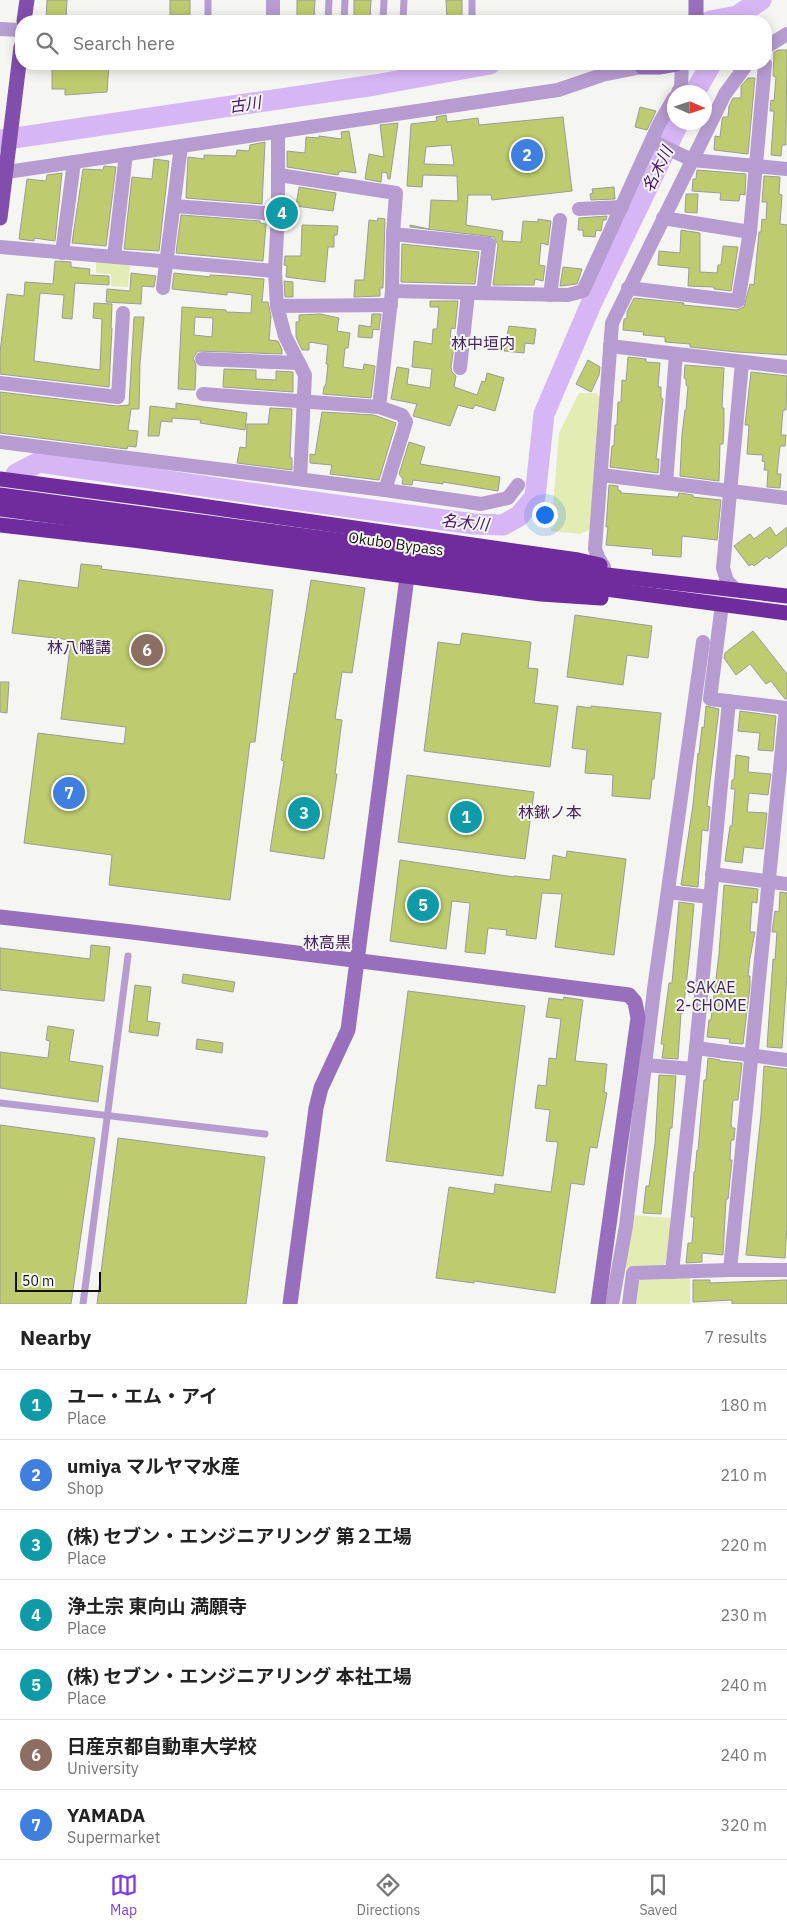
<!DOCTYPE html>
<meta charset="utf-8">
<style>
body{margin:0;font-family:"IBM Plex Sans","Noto Sans JP",sans-serif;background:#f2f2f2;color:#222}
.compass{position:absolute;left:667px;top:85px;width:45px;height:45px;border-radius:50%;background:#fff;box-shadow:0 2px 12px #0003;rotate:93deg}
.scale{position:absolute;left:15px;bottom:12px;width:86px;box-sizing:border-box;padding-left:5px;border:2px solid #111110;border-top:0;font-size:14px;line-height:18px;white-space:nowrap;color:#111110;-webkit-text-stroke:4px #f5f5f2;paint-order:stroke}
.you{position:absolute;left:544px;top:514px;width:18px;height:18px;margin:-12px;border:4px solid #fff;border-radius:50%;background:#1a73e8;box-shadow:0 0 0 8px #1a73e833}
.badge{display:grid;place-items:center;width:32px;height:32px;border-radius:50%;background:#7c3aed;color:#fff;font-size:16px;font-weight:700}
.pin{position:absolute;translate:-50% -50%;border:2px solid #fff;box-shadow:0 1px 5px #0006}
.list{margin:0;padding:0;list-style:none}
h2{display:flex;justify-content:space-between;align-items:center;height:65px;margin:0;padding:0 20px;font-size:21px}
h2 small{font-size:16px;font-weight:400;color:#767676}
.list li{display:grid;grid-template-columns:32px 1fr auto;gap:15px;align-items:center;box-sizing:border-box;height:70px;padding:0 20px;border-top:1px solid #e0e0e0}
.list b{display:block;font-size:19px;white-space:nowrap}
.list p{margin:0;font-size:16px;white-space:nowrap;color:#767676}
.list em{font-size:16px;font-style:normal;color:#767676}
.icon{flex:none;width:28px;height:28px;fill:none;stroke:currentColor;stroke-width:2;stroke-linecap:round;stroke-linejoin:round}
.map{position:relative;flex:none;width:787px;height:1304px;overflow:hidden}
.search{position:absolute;background:#fff;box-shadow:0 2px 12px #0003;left:15px;right:15px;top:15px;height:55px;display:flex;align-items:center;gap:12px;box-sizing:border-box;padding:0 18px;border-radius:20px;color:#767676;font-size:19px}
.sheet{height:555px;background:#fff}
nav{display:flex;justify-content:space-around;align-items:center;box-sizing:border-box;height:70px;border-top:1px solid #e0e0e0;background:#fff;font-size:14px;color:#767676}
nav a{display:grid;justify-items:center;gap:2px}
nav .on{color:#7c3aed}
.map>svg:first-child{display:block}
</style>
<div class="map">
<svg width="787" height="1304" viewBox="0 0 787 1304">
<rect width="100%" height="100%" fill="#f5f5f2"/>
<g fill="#e3ecb3">
<path d="M96,262L130,264L128,287L111,286V274L96,273Z"/>
<path d="M579,393H596L601,399L591,529L580,534L551,531L559,433Z"/>
<path d="M631,1215L672,1218L668,1261L664,1265L622,1268Z"/>
<path d="M641,1278H690V1304H633L636,1284Z"/>
</g>
<g fill="none" stroke-linecap="round" stroke-linejoin="round">
<g stroke="#d7b6f6" stroke-width="21">
<path d="M710,21L737,16L761,0"/>
<path d="M695,92L711,64"/>
<path d="M0,140L375,85L490,64"/>
<path d="M16,474L39,462L285,498L474,524L503,525L519,516L535,497L544,414L591,304L679,122"/>
</g>
</g>
<g fill="#becb6e" stroke="#9b9c99" fill-rule="evenodd">
<path d="M47,0H67L66,21H46Z"/>
<rect x="170" y="0" width="20" height="15"/>
<path d="M297,0H315L314,21H297Z"/>
<path d="M354,0H371L370,21H354Z"/>
<path d="M446,0H462V18L447,19Z"/>
<path d="M778,50H787L786,134V145H782L781,156L771,155L774,111H770L771,100L774,101L776,77L773,76L774,52Z"/>
<path d="M52,64H109L107,92L65,95V89H52Z"/>
<path d="M748,78H755L748,154L714,150L715,136L720,137L722,120L723,117H728L729,106L733,98H741V86Z"/>
<path d="M640,107L656,111L647,130L635,127Z"/>
<path d="M446,115L447,122L478,118L479,125L563,117L572,191L492,200L491,195H468L466,225L503,231L502,241L521,242L523,221L538,222V219L551,221L548,245L541,243L539,265L545,266L543,281L535,279L534,285H493L498,245L494,237L410,227V225L429,229L431,200L458,201L457,176L423,175L422,187L407,186L411,124L437,121L436,117ZM451,145L454,165L424,164L426,147Z"/>
<path d="M398,123L390,179H388L387,173L382,172L381,182L365,179L369,154L384,157L380,125Z"/>
<path d="M349,131L356,173L342,171L339,172L338,175L287,167V151L305,153L306,137L319,138V136L342,139L341,132Z"/>
<path d="M265,142L262,204L186,198L188,157L204,159V155L236,156L237,150L249,151L250,145Z"/>
<path d="M154,159L169,161L159,251L124,249L132,177L152,179Z"/>
<path d="M104,166L116,167L106,246L72,243L83,169L103,170Z"/>
<path d="M697,170L746,174L745,195L740,194L739,201L720,200L721,193L692,191L693,179H696Z"/>
<path d="M62,173L55,241L34,238V241L19,239L27,179L46,181L47,175Z"/>
<path d="M764,176L780,177L779,194L782,195L780,224L787,225V355L737,352L690,347V344L665,342V337L643,335L644,332L623,330L624,319L627,318V312L634,298L684,303L683,305L737,310L744,307L750,284L754,285L759,232H761L762,219L766,220L767,202H762Z"/>
<path d="M299,187L336,193L333,211L296,206Z"/>
<path d="M614,187L615,199L591,200L590,194L593,193L592,189Z"/>
<path d="M686,194H698L697,213L685,212Z"/>
<path d="M181,215L260,221V223L266,224L263,261L176,253Z"/>
<path d="M607,216L606,220H603L601,231L596,230L595,237L583,236V230H578L579,218Z"/>
<path d="M378,218L385,219L383,288H380V296L354,297L355,280H364L369,220L377,221Z"/>
<path d="M302,225L338,226L337,235H334V247H328L325,282L286,277L287,266L284,265L285,256H301Z"/>
<path d="M681,230L700,233V272L717,273L718,265H721L723,246L738,247L731,291L714,289V287L688,286L689,268L658,265L659,251L680,253Z"/>
<path d="M402,244L479,252L475,284L401,282Z"/>
<path d="M55,261L71,262V267L90,269L89,275L109,276V285L75,283L72,319L62,318L64,295L40,293L34,361L100,370L102,319L93,318L94,303L112,304L111,328H112L109,387L0,374V352L7,294L24,296L25,282L53,284Z"/>
<path d="M563,267L582,269L577,284L560,286Z"/>
<path d="M131,273L156,276L154,287L142,286L141,304L106,302L107,289L130,291Z"/>
<path d="M174,273L210,277V275L228,276L264,279L262,302H268L271,316L269,340L278,341L282,350V354L198,351L193,358L196,365L195,390L178,389L182,307L226,310V312L251,313L252,295L227,292V295L172,289ZM195,317L213,318L212,337L194,335Z"/>
<path d="M284,281L293,282V297H285Z"/>
<path d="M430,301H458L455,329L451,328L450,346H454L451,367L452,372L456,376L454,387L477,395L482,381L485,382L487,373L504,378L495,411L475,405L473,409L458,405L450,426L413,416L417,404L391,399L397,367L409,369L407,384L430,388L432,369L412,367L414,341L432,344L433,329H437L439,307H430Z"/>
<path d="M320,314L339,318L337,331L350,333L348,348H345L343,367L363,370L364,364L375,366L371,398L323,394L324,387L326,384L328,364H326L328,345L309,342V350H302L296,337V322H299V315Z"/>
<path d="M372,314H381L379,330L373,329L372,338L358,337L359,325L371,327Z"/>
<path d="M134,317H144L140,363L139,409H131L128,430L138,431L136,447L128,446L127,449L0,433V392L117,406L129,405Z"/>
<path d="M509,326L536,329L534,344L525,343L524,353L504,351Z"/>
<path d="M628,357L646,359V362L660,363L658,387H661V398L663,399L656,459H659L658,473L610,467L612,446H614L615,425H617L618,402H621L622,380L626,381Z"/>
<path d="M588,360L600,367L599,375L591,392L576,384Z"/>
<path d="M685,365L724,368L722,408H724V427L723,444H720L719,481L680,476L682,434L685,410H686L688,386L686,385V379L684,378Z"/>
<path d="M224,369L256,370V379L276,380V371L293,372V392L223,387Z"/>
<path d="M751,372L787,376L786,410H783L781,435H786L785,446H780L777,474H781L780,488L767,487L768,470H764L765,462L762,461L763,455L747,454L749,425H745Z"/>
<path d="M176,403L247,413L245,430L200,423L201,420L172,418V422L161,421L159,436H148L150,406L176,409Z"/>
<path d="M270,408L292,409L290,458H292V470L237,463L240,447L246,448L247,424H268Z"/>
<path d="M322,412L374,415L396,423L379,480L330,474L332,465L310,463V454L315,455Z"/>
<path d="M409,442L425,447L420,464L500,477L498,491L443,482V484L413,480L412,485L402,484L403,479L399,474Z"/>
<path d="M609,485L618,486V490L621,491V493L675,497H678L679,493L693,495V497L721,500L717,540L682,536L681,557L652,555L653,549L606,545L608,527H606Z"/>
<path d="M770,527L776,536L787,527V545L769,559L767,556L754,566L752,564L749,566L734,546L750,534L754,539Z"/>
<path d="M81,564L102,566L101,569L273,590L255,742H250L230,900L109,885L112,855L24,843L38,733L124,744L126,727L61,719L71,640L12,633L19,580L78,588Z"/>
<path d="M311,580L365,588L352,673L342,672L335,719L342,720L335,774H337L324,859L270,851L284,761L281,760L288,713L294,673L296,674Z"/>
<path d="M575,615L652,626L648,658L627,655L623,685L567,677Z"/>
<path d="M753,631L787,674V699H785L771,681L766,684L750,664L736,675L724,658L725,653Z"/>
<path d="M462,633L531,642L528,668L538,669L534,703L558,706L550,767L424,751L438,642L460,645Z"/>
<path d="M0,682H9L7,713L0,712Z"/>
<path d="M577,706L591,708V706L661,713L654,779H652L650,799L612,796L613,775L585,773L587,750L572,748Z"/>
<path d="M706,706L719,709L709,790L707,806L710,807L708,831L702,830L698,887L681,885L693,805L698,753L699,754L702,727L704,728Z"/>
<path d="M740,711L776,716L773,751L758,750L760,733L738,731Z"/>
<path d="M736,755L749,757L748,772L771,774L768,795L749,793L747,812L767,813L763,849L744,847L742,863L725,861L730,826H732L735,789H731L732,780H734Z"/>
<path d="M407,775L534,792L525,859L398,842Z"/>
<path d="M567,851L626,859L614,955L555,947L562,894L542,893L536,939L506,935L507,930L488,928L485,954L465,952L470,903L452,901L446,949L390,941L400,860L514,877V876L550,880L553,855L566,858Z"/>
<path d="M724,885L758,889L757,903L752,902L750,932H755L750,958L748,976H750V986L743,1044L729,1043L730,1039L707,1037L709,1020H711L719,954Z"/>
<path d="M780,892L787,893V974L782,1048L767,1047L773,959L775,960L777,932H772L775,911L779,912Z"/>
<path d="M679,902L694,904L690,949L683,1013H681L678,1059L662,1058L664,1044H661L669,983H672Z"/>
<path d="M91,945L110,947L104,1001L0,990V948L90,959Z"/>
<path d="M183,974L235,982L233,992L182,983Z"/>
<path d="M135,985L151,987L147,1021L160,1023L158,1036L129,1032Z"/>
<path d="M408,991L525,1006L503,1176L386,1161Z"/>
<path d="M564,997L583,1000L575,1061L607,1064L604,1092L607,1093L597,1148L590,1147L584,1185L571,1183L555,1293L474,1281V1283L436,1278L449,1187L494,1194L495,1184L551,1192L558,1142L546,1141L550,1110L535,1108L538,1085L546,1086L549,1058L556,1059L561,1019L546,1017L549,998L563,1000Z"/>
<path d="M48,1026L74,1030L69,1061L103,1066L98,1102L0,1088V1052L48,1058L50,1041L46,1040Z"/>
<path d="M197,1039L223,1043L222,1053L196,1049Z"/>
<path d="M708,1058L720,1060V1061L742,1063L738,1100H733L731,1124L732,1128H735L734,1140H731L730,1160H732L728,1199H726L723,1255L702,1253V1262L686,1263L688,1243H692L694,1217H691L694,1172H695L697,1150L698,1151L704,1080H706Z"/>
<path d="M764,1066L787,1069V1225L785,1258L746,1255L761,1115Z"/>
<path d="M659,1075L676,1076L672,1128H670L661,1214L643,1213L646,1186H649L655,1144Z"/>
<path d="M0,1125L95,1138L71,1304H0Z"/>
<path d="M118,1138L265,1157L246,1304H97Z"/>
<path d="M693,1280H710V1283L787,1280V1304H732V1300L693,1302Z"/>
</g>
<g fill="none" stroke-linecap="round" stroke-linejoin="round">
<g stroke="#b79cd1" stroke-width="7">
<path d="M472,0V16"/>
<path d="M208,20V0"/>
<path d="M203,21L223,20L232,21"/>
<path d="M328,21L329,0"/>
<path d="M344,21L345,0"/>
<path d="M383,21L384,0"/>
<path d="M403,21L404,0"/>
<path d="M271,64H273"/>
<path d="M0,1103L265,1134"/>
<path d="M83,1304L128,956"/>
</g>
<g stroke="#b79cd1" stroke-width="14">
<path d="M273,21V0"/>
<path d="M0,29L21,30"/>
<path d="M766,47L787,34"/>
<path d="M678,92L681,87L682,64"/>
<path d="M278,132V214L275,271L277,306L285,336L305,375L300,479"/>
<path d="M652,141L692,160L787,169"/>
<path d="M0,173L558,90L602,75L642,67"/>
<path d="M174,206L278,214"/>
<path d="M579,209L622,207"/>
<path d="M663,218L750,232"/>
<path d="M393,234L489,244L483,293"/>
<path d="M0,247L275,271"/>
<path d="M62,253L74,162"/>
<path d="M114,257L126,154"/>
<path d="M163,288L181,146"/>
<path d="M628,288L738,301L750,232L765,64"/>
<path d="M392,291L568,295L583,291L659,124L674,98"/>
<path d="M550,295L560,220"/>
<path d="M277,306L391,305"/>
<path d="M610,346L787,367"/>
<path d="M202,359L299,363"/>
<path d="M460,368L468,293"/>
<path d="M0,383L118,397L123,313"/>
<path d="M203,394L379,407"/>
<path d="M0,442L385,490L406,422L402,415L379,407L392,291L393,234L396,193L279,175"/>
<path d="M601,475L787,498"/>
<path d="M666,483L676,354"/>
<path d="M385,490L481,504L508,498L518,485"/>
<path d="M604,567L598,557L595,549L612,323L725,94L747,64"/>
<path d="M734,588L727,581L723,568L742,363"/>
<path d="M722,604L710,699L787,708"/>
<path d="M712,874L787,884"/>
<path d="M668,892L710,897"/>
<path d="M696,1048L787,1060"/>
<path d="M645,1065L693,1069"/>
<path d="M730,1270L786,708"/>
<path d="M672,1272L696,1048L729,701"/>
<path d="M612,1304L626,1226L654,989L703,642"/>
<path d="M629,1304L633,1273L730,1270H787"/>
</g>
<g stroke="#986fbd" stroke-width="15">
<path d="M696,0V21"/>
<path d="M642,67H659L677,64"/>
<path d="M0,917L132,932L629,995L635,1002L638,1018L598,1304"/>
<path d="M290,1304L316,1108L321,1088L348,1030L407,577"/>
</g>
<g stroke="#824ead" stroke-width="15">
<path d="M24,21L27,0"/>
<path d="M0,218L21,47"/>
</g>
<g stroke="#702c9f" stroke-width="15">
<path d="M0,479L160,500L578,560L600,565"/>
<path d="M0,495L530,566L787,596"/>
<path d="M0,509L787,613"/>
<path d="M0,525L133,540L541,594L601,598"/>
</g>
</g>
<g text-anchor="middle" stroke-width="4" stroke-linejoin="round" paint-order="stroke">
<g font-size="15" fill="#111110" stroke="#f5f5f2">
<text transform="translate(396 544) rotate(8)" y="5">Okubo Bypass</text>
</g>
<g font-size="16" font-style="italic" fill="#49106d" stroke="#f5f5f2">
<text transform="translate(245 104) rotate(-8)" y="6">古川</text>
<text transform="translate(657 169) rotate(-64)" y="6">名木川</text>
<text transform="translate(465 522) rotate(6)" y="6">名木川</text>
</g>
<g font-size="16" fill="#43245c" stroke="#f5f5f2">
<text x="483" y="349">林中垣内</text>
<text x="79" y="653">林八幡講</text>
<text x="550" y="818">林鍬ノ本</text>
<text x="327" y="948">林高黒</text>
<text x="711" y="993">SAKAE<tspan x="711" dy="18">2-CHOME</tspan></text>
</g>
</g>
</svg>
<svg class="compass" viewBox="-18 -18 36 36"><path d="M0-13l5 13h-10z" fill="#e53935"/><path d="M0 13l5-13h-10z" fill="#767676"/></svg>
<div class="scale">50 m</div>
<div class="you"></div>
<div class="pin badge" style="left:466px;top:817px;background:#0f9aa8">1</div>
<div class="pin badge" style="left:527px;top:155px;background:#3f7fe0">2</div>
<div class="pin badge" style="left:304px;top:813px;background:#0f9aa8">3</div>
<div class="pin badge" style="left:282px;top:213px;background:#0f9aa8">4</div>
<div class="pin badge" style="left:423px;top:905px;background:#0f9aa8">5</div>
<div class="pin badge" style="left:147px;top:650px;background:#8d6e63">6</div>
<div class="pin badge" style="left:69px;top:793px;background:#3f7fe0">7</div>
<div class="search"><svg class="icon" aria-label="search" viewBox="0 0 24 24"><circle cx="10" cy="10" r="6"/><path d="M15 15l6 6"/></svg>Search here</div>
</div>
<section class="sheet">
<h2>Nearby<small>7 results</small></h2>
<ul class="list">
<li><span class="badge" style="background:#0f9aa8">1</span><div><b>ユー・エム・アイ</b><p>Place</p></div><em>180 m</em></li>
<li><span class="badge" style="background:#3f7fe0">2</span><div><b>umiya マルヤマ水産</b><p>Shop</p></div><em>210 m</em></li>
<li><span class="badge" style="background:#0f9aa8">3</span><div><b>(株) セブン・エンジニアリング 第２工場</b><p>Place</p></div><em>220 m</em></li>
<li><span class="badge" style="background:#0f9aa8">4</span><div><b>浄土宗 東向山 満願寺</b><p>Place</p></div><em>230 m</em></li>
<li><span class="badge" style="background:#0f9aa8">5</span><div><b>(株) セブン・エンジニアリング 本社工場</b><p>Place</p></div><em>240 m</em></li>
<li><span class="badge" style="background:#8d6e63">6</span><div><b>日産京都自動車大学校</b><p>University</p></div><em>240 m</em></li>
<li><span class="badge" style="background:#3f7fe0">7</span><div><b>YAMADA</b><p>Supermarket</p></div><em>320 m</em></li>
</ul>
</section>
<nav>
<a class="on"><svg class="icon" aria-label="map" viewBox="0 0 24 24"><path d="M3 6l6-2 6 2 6-2v14l-6 2-6-2-6 2zM9 4v14M15 6v14"/></svg>Map</a>
<a><svg class="icon" aria-label="directions" viewBox="0 0 24 24"><path d="M12 3l9 9-9 9-9-9zM9 14v-3h6M13 9l2 2-2 2"/></svg>Directions</a>
<a><svg class="icon" aria-label="saved" viewBox="0 0 24 24"><path d="M7 4h10v16l-5-4-5 4z"/></svg>Saved</a>
</nav>
